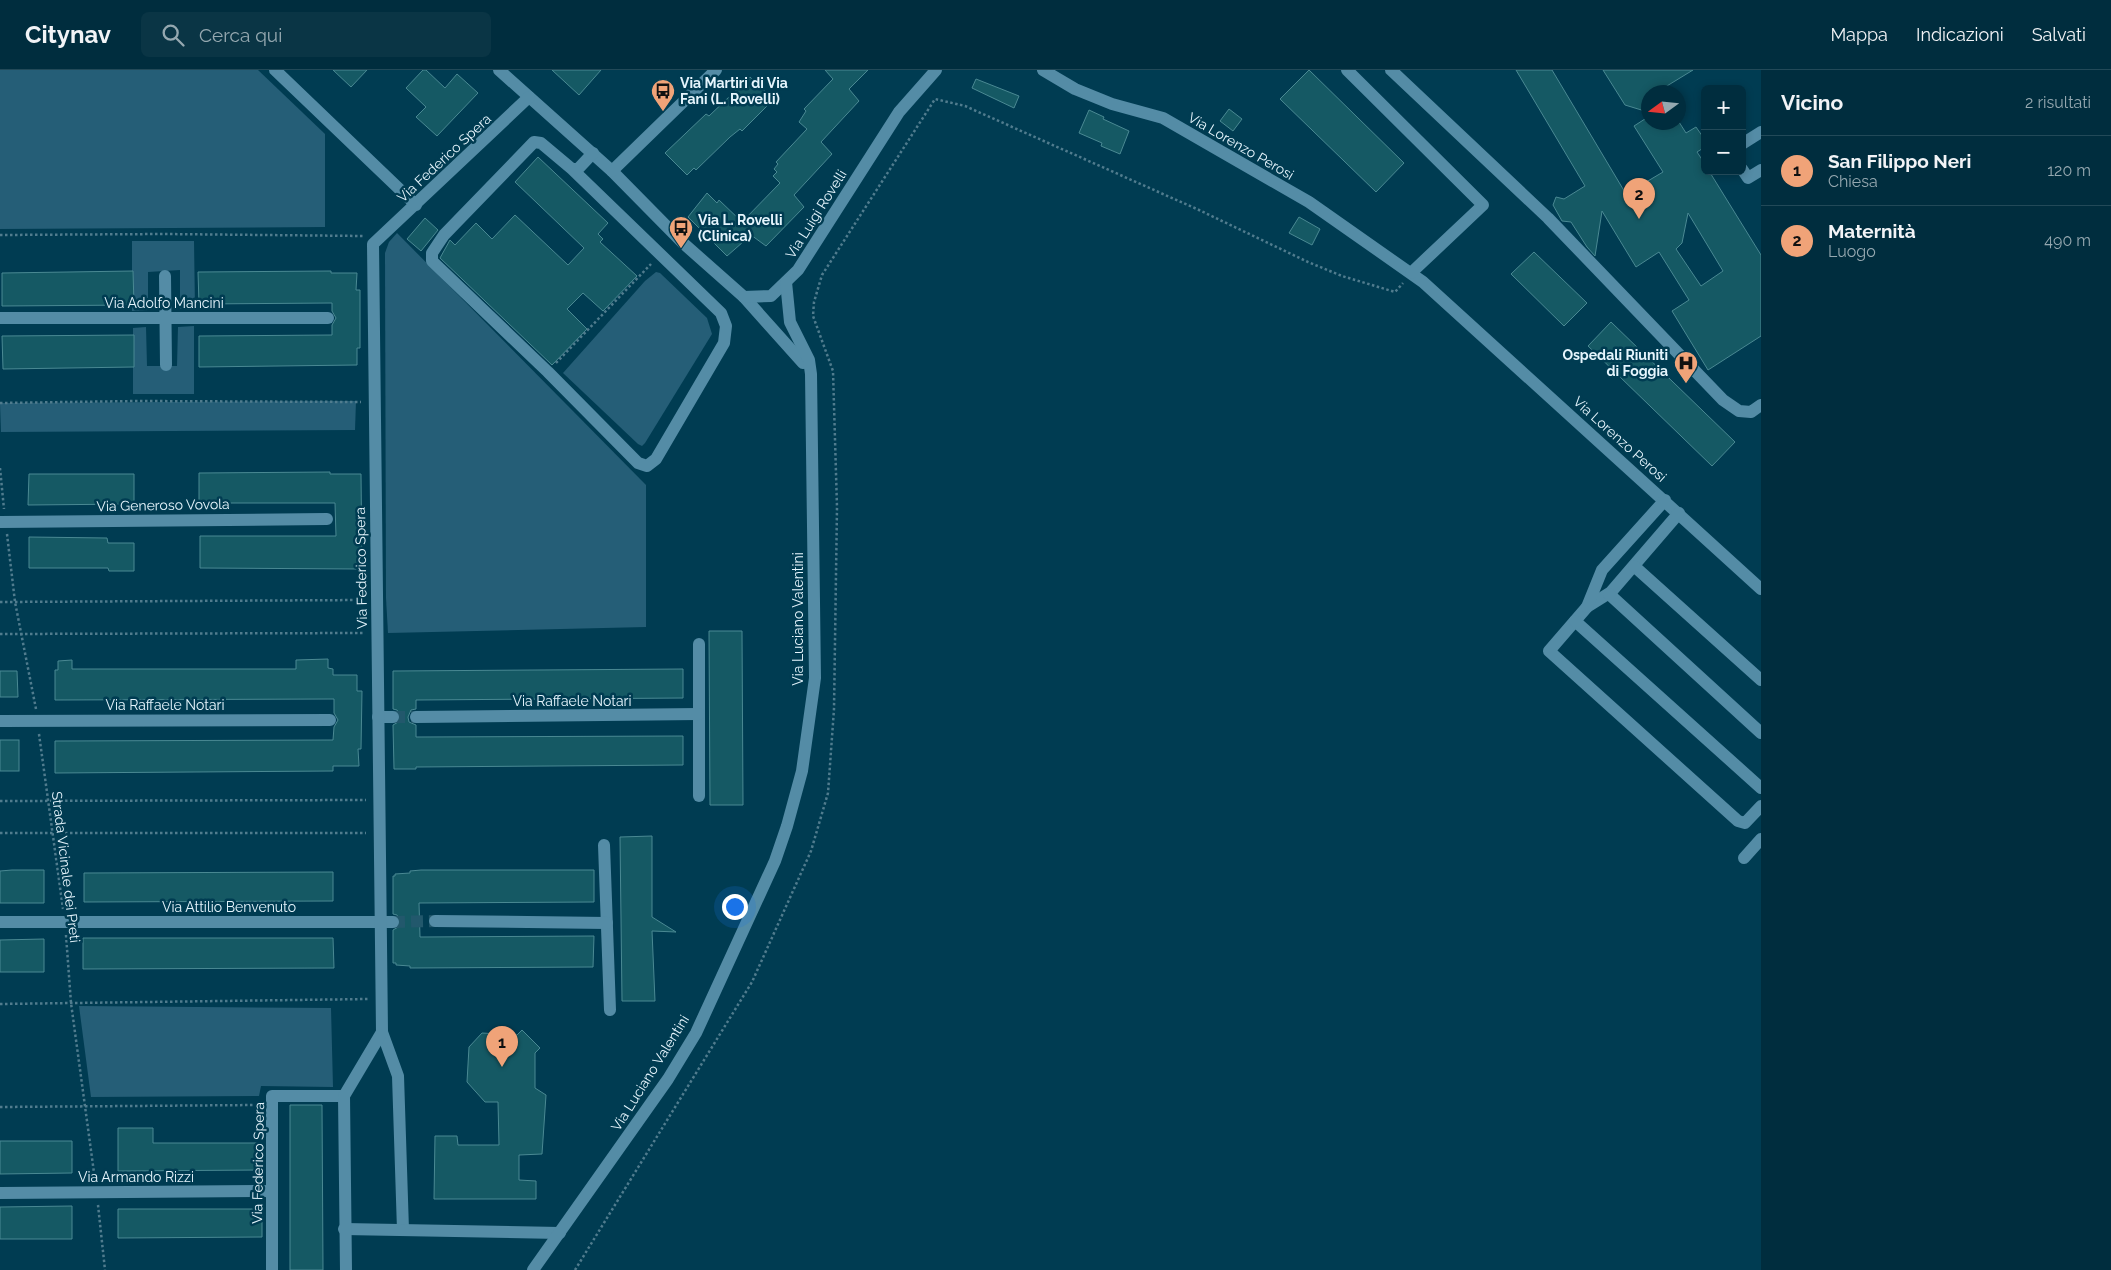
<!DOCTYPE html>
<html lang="it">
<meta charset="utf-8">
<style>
body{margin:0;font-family:Raleway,sans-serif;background:#0a3545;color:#f1f3f6}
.controls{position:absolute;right:15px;top:15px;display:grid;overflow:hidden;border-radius:8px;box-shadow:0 2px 8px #0003}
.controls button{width:45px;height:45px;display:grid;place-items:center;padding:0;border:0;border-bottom:1px solid #224958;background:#002d3e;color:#f1f3f6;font:25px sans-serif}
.compass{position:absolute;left:1641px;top:15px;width:45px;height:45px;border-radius:50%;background:#002d3e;box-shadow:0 2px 8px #0003;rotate:255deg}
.you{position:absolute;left:734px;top:836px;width:18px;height:18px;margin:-12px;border:4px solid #fff;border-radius:50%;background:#1a73e8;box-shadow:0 0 0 8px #1a73e833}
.badge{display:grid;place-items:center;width:32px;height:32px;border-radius:50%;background:#f0a378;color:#111;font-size:16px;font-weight:700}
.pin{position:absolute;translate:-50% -41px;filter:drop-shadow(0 1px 2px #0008)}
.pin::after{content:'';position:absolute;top:26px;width:18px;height:15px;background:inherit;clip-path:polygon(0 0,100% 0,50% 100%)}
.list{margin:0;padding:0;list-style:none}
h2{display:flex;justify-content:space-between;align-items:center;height:65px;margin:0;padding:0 20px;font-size:21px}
h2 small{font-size:16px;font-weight:400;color:#95a8b0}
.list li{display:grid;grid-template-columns:32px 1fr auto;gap:15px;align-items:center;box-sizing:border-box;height:70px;padding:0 20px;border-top:1px solid #224958}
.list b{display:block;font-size:19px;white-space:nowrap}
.list p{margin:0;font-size:16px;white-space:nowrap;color:#95a8b0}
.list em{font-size:16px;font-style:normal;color:#95a8b0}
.icon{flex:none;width:28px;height:28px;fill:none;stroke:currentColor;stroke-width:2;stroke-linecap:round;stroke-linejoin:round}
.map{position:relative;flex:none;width:1761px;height:1200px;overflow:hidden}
header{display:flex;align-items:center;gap:30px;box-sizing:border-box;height:70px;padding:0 25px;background:#002d3e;border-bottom:1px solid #224958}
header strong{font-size:24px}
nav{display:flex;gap:28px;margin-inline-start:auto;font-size:18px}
.search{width:350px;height:45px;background:#0a3545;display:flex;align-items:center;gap:12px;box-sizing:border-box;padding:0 18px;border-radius:8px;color:#95a8b0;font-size:19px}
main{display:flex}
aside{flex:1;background:#002d3e}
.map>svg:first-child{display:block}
</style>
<header>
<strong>Citynav</strong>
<div class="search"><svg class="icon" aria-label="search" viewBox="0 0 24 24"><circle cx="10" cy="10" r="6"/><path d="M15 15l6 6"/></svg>Cerca qui</div>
<nav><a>Mappa</a><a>Indicazioni</a><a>Salvati</a></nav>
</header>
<main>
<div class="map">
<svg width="1761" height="1200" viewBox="0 0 1761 1200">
<rect width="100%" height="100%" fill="#003c52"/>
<g fill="#255e77">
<path d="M0,0H258L325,64V157L0,159Z"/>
<path d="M397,163L646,415V557L388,563L386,528L385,183L389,172Z"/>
<path d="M132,171H194L195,239H180V200L148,202V240L132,241Z"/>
<path d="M656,202L660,203L707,248L712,264L645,373L642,376L638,374L563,303L645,211Z"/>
<path d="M194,256V324H133V258L146,257L147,296H177L178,257Z"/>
<path d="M356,331L355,360L1,362L0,333Z"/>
<path d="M79,936L331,938L333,1017L261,1016L259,1026L91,1027Z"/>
</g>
<g fill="#155964" stroke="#4a8993" fill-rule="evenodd">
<path d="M333,0H367L351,17Z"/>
<path d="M423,0H426L445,18L457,4L478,23L437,66L416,47L426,37L406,18Z"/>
<path d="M552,0H601L579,25Z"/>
<path d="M825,0H868L849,19L859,31L821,72L832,84L794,125L804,137L766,176L751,165L727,186L688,147L707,123L717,133L719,130L742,152L780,113L773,106L777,102L774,99L778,94L776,92L807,59L799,52L806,41L804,39L833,9Z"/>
<path d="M1309,0L1404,93L1376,122L1280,29Z"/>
<path d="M1516,0H1552L1626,124L1663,102L1634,56L1648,47V52H1679L1686,63L1696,57L1705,70V77L1697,82L1705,94V101H1709L1761,185V266L1708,300L1672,241L1689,230L1659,182L1636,197L1602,141L1595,186L1587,177L1571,152L1562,151L1553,135L1556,127L1564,129L1585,116ZM1688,143L1723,201L1701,216L1676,179L1682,173Z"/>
<path d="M1603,0H1693L1657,22H1648V42L1625,35Z"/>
<path d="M750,7L771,27L764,33L767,36L742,61L740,59L730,67L696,100L694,98L687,105L665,83L706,44L709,46Z"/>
<path d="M976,9L1019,26L1014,38L972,18Z"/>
<path d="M1229,39L1242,49L1233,61L1220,51Z"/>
<path d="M1089,40L1104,47L1103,49L1129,61L1120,84L1101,76L1102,73L1079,63Z"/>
<path d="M538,87L608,153L598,164L603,169L600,172L637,206L603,241L583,223L567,239L587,259L552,295L440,188L450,170L455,175L476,153L492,169L515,145L568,195L584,178L515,112Z"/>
<path d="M1299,147L1320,159L1312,175L1289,163Z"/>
<path d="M425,148L438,160L421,181L407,169Z"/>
<path d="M1534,182L1587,233L1564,256L1511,204Z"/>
<path d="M133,201L134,235L2,236V203Z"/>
<path d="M331,201V203H357L356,220H360V278H357V295L199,297V266L332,265V255L336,248L332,241V233L199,234L198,202Z"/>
<path d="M1611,252L1735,372L1712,396L1588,276Z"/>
<path d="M134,265V297L3,299L2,266Z"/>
<path d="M330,402V404H361L362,496L359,495V499L200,498V466H336L335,433H199V403Z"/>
<path d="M29,404H134V434L28,435Z"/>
<path d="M29,467L107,468L108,473H134V501H109L108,498H29Z"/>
<path d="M709,561H742L743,735H710Z"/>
<path d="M328,589V598L333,599V605H357V621H362L361,679H358L359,696H333V701L55,703V671L333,670L334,657L338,650L334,643V629L55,630V600H58V591L72,590V599H296V590Z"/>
<path d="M683,599V628L416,630V639L411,640L408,647L409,652L416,655V667L683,666V695L416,697V699H394L393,655L400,651L401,647L397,640L393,639V601Z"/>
<path d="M0,601H17L18,627H0Z"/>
<rect x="0" y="670" width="19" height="31"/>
<path d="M652,766V847L676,862L652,861L655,931H622L620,767Z"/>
<path d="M12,800H44V833H0V801Z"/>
<path d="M421,800H594V832L419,833L420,867L594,866L593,897L410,898V896L396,895V893H393V860L400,856L401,852L397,845L393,844V806H395V804L410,803V801Z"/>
<path d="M333,802V831L84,832V803Z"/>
<path d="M83,868H333L334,898L83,899Z"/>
<path d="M44,869V902H0V870Z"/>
<path d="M522,960L540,978L535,983V1018L546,1025L542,1084L519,1085V1110L536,1111V1129H434L435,1066H457L458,1075H499L498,1032H485L467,1012L469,977L482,963L517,965Z"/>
<path d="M290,1035H322L323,1200H290Z"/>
<path d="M118,1058H153V1073H262V1100L118,1101Z"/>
<path d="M0,1071H72V1103L0,1104Z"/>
<path d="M72,1136V1169H0V1137Z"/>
<path d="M118,1139H262V1167L118,1168Z"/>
</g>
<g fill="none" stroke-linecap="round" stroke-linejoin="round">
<g stroke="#22586c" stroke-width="12" stroke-dasharray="12 6" stroke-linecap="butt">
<path d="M393,647H416"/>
<path d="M393,852L435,851"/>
</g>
<g stroke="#507c8e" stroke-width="2.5" stroke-dasharray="2.5 2.5" stroke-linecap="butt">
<path d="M0,165L163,164L363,166"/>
<path d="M556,293L651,194"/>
<path d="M0,333L137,331L361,332"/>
<path d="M0,398L4,439"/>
<path d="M7,464L15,532L36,639"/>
<path d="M0,532L363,530"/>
<path d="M0,564L363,563"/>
<path d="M39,664L63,839"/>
<path d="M0,731L366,730"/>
<path d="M0,763H366"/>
<path d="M66,865L71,933L95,1110"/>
<path d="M0,934L368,929"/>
<path d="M0,1037L258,1035"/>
<path d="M98,1135L105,1200"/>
<path d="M575,1200L752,912L811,781L828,723L834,639L837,437L833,301L813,246L814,232L822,205L935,29L965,36L1199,140L1308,192L1342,206L1395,222L1403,213"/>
</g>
<g stroke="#548ca6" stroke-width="12">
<path d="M275,0L416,135"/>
<path d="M499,0L612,101L683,173L744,227L803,293"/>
<path d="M1043,0L1075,19L1112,34L1163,48L1309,132L1423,212L1761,519"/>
<path d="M1347,0L1483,135L1411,203"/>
<path d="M1391,0L1548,148L1723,330L1739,341L1751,342L1761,335"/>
<path d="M1742,74L1761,62"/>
<path d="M572,99L721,243L726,256L724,273L656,389L647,396L638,393L548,302L432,191V183L444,165L534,72L541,73L572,99H578L593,83"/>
<path d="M1742,99L1748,108L1761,100"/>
<path d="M612,101L716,0"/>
<path d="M165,206L166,295"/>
<path d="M744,227L771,226L798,200L899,42L936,0"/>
<path d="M1,248H328"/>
<path d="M1679,443L1611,522L1587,537L1549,581L1738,751L1745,753L1761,736"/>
<path d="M0,452L327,449"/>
<path d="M1634,496L1761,610"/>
<path d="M1609,524L1761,663"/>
<path d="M1587,537L1602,500L1665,430"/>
<path d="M1575,551L1761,718"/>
<path d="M699,574V726"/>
<path d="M378,647H393"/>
<path d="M416,647L699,644"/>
<path d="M0,651L330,650"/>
<path d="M604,775L610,940"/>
<path d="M1744,788L1761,769"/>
<path d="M435,851L607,853"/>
<path d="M0,852H393"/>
<path d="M382,962L398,1006L403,1160"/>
<path d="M0,1123L272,1121"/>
<path d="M344,1159L560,1163"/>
<path d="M272,1200V1026H344"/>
<path d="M346,1200L344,1026L382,962L373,174L529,27"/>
<path d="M533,1200L668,1009L696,963L775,791L787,756L802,701L815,608L811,304L809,290L790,252L786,212"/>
</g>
</g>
<defs>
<g id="bus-pin" transform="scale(1.25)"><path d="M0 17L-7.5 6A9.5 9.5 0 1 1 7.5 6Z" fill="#f0a378" stroke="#003c52"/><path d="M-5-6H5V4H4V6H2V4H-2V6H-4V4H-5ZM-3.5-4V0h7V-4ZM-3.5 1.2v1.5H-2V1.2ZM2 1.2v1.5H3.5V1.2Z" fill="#111"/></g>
<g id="hospital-pin" transform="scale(1.25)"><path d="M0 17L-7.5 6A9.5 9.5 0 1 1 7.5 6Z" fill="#f0a378" stroke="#003c52"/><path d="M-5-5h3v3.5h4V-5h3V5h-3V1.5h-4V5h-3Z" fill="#111"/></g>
</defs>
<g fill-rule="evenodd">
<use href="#bus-pin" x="663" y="21"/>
<use href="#bus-pin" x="681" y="158"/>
<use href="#hospital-pin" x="1686" y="293"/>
</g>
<g text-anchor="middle" stroke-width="5" stroke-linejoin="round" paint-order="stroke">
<g font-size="14" font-weight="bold" fill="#e5f5fd" stroke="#003c52" text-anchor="start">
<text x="680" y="18">Via Martiri di Via<tspan x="680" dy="16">Fani (L. Rovelli)</tspan></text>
<text x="698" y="155">Via L. Rovelli<tspan x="698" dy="16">(Clinica)</tspan></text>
<text x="1668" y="290" text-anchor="end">Ospedali Riuniti<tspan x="1668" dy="16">di Foggia</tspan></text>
</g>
<g font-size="14" fill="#e5f5fd" stroke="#003c52">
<text transform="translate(1241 76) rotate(30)" y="5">Via Lorenzo Perosi</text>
<text transform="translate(444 88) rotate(-43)" y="5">Via Federico Spera</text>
<text transform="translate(816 144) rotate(-58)" y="5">Via Luigi Rovelli</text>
<text x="164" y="238">Via Adolfo Mancini</text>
<text transform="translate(1620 369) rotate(42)" y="5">Via Lorenzo Perosi</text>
<text transform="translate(163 435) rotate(-1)" y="5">Via Generoso Vovola</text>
<text transform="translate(361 498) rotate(-91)" y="5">Via Federico Spera</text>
<text transform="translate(798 549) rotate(-90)" y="5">Via Luciano Valentini</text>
<text x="572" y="636">Via Raffaele Notari</text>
<text x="165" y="640">Via Raffaele Notari</text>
<text transform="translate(66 797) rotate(83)" y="5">Strada Vicinale dei Preti</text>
<text x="229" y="842">Via Attilio Benvenuto</text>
<text transform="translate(650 1003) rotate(-58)" y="5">Via Luciano Valentini</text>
<text transform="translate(258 1093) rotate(-89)" y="5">Via Federico Spera</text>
<text x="136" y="1112">Via Armando Rizzi</text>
</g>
</g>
</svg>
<div class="controls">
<button>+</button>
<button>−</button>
</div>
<svg class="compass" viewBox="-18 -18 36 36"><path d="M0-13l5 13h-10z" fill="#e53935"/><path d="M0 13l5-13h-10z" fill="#95a8b0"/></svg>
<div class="you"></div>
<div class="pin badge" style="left:502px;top:997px">1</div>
<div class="pin badge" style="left:1639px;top:149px">2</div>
</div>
<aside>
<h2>Vicino<small>2 risultati</small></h2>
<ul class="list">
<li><span class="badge">1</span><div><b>San Filippo Neri</b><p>Chiesa</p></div><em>120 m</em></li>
<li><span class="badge">2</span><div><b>Maternità</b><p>Luogo</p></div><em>490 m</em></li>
</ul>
</aside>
</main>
